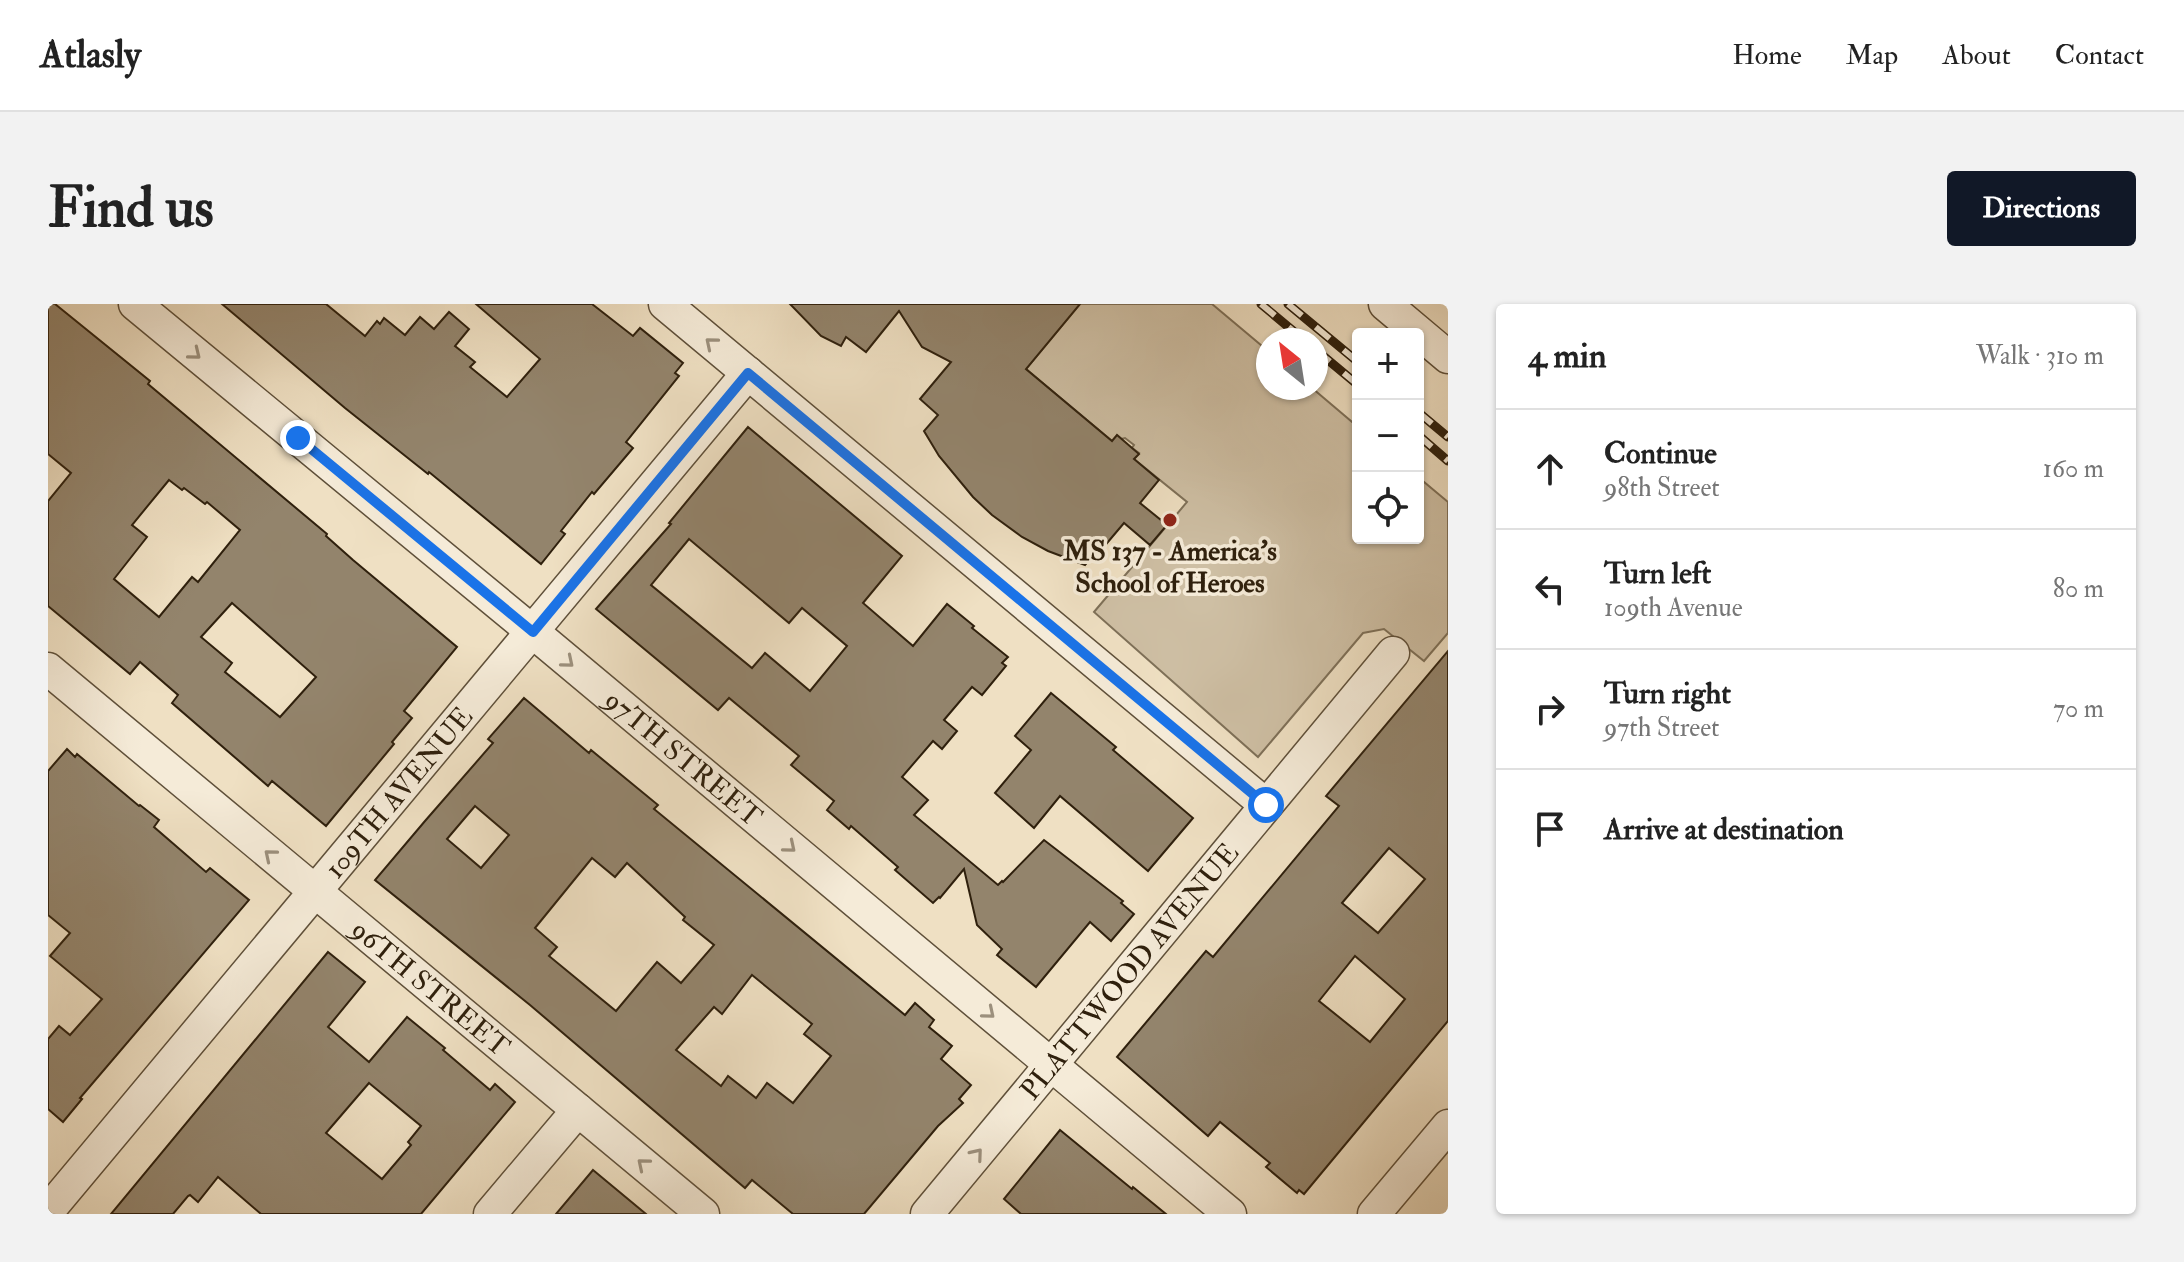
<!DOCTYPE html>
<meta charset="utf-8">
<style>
body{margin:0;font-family:"IM FELL Double Pica",serif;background:#f2f2f2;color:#222}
.controls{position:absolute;right:24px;top:24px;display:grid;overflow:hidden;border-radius:8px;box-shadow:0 2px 6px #0004}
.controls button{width:72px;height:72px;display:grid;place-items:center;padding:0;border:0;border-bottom:2px solid #e0e0e0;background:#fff;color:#222;font:40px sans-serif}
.compass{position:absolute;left:1208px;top:24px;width:72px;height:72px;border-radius:50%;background:#fff;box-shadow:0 2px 6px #0004;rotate:330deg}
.stop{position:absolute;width:24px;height:24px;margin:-18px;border:6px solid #1a73e8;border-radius:50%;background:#fff}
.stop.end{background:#1a73e8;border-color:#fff;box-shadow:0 2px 8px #0008}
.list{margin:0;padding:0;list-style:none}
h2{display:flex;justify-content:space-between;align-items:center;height:104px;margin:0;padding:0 32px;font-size:34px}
h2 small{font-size:26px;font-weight:400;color:#767676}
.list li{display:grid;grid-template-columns:52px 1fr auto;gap:24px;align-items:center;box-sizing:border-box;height:120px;padding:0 32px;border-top:2px solid #e0e0e0}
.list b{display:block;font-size:30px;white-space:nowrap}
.list p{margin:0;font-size:26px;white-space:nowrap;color:#767676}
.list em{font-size:26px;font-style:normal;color:#767676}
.icon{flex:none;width:44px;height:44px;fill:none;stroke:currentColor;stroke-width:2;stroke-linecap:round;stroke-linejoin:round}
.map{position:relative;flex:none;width:1400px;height:910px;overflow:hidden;border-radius:8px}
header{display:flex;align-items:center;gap:48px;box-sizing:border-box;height:112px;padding:0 40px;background:#fff;border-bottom:2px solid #e0e0e0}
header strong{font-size:38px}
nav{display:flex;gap:44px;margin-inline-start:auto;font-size:28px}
.intro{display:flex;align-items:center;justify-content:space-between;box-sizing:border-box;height:192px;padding:0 48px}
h1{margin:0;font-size:56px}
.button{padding:20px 36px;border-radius:8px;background:#111827;color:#fff;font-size:28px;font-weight:700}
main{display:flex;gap:48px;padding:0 48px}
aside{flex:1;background:#fff;border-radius:8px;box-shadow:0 2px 6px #0004}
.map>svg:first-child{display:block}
</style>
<header>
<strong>Atlasly</strong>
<nav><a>Home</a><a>Map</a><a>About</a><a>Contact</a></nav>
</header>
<div class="intro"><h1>Find us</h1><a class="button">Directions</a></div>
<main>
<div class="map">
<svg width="1400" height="910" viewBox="0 0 1400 910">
<rect width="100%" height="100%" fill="#efe0c3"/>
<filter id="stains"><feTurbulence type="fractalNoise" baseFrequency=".0025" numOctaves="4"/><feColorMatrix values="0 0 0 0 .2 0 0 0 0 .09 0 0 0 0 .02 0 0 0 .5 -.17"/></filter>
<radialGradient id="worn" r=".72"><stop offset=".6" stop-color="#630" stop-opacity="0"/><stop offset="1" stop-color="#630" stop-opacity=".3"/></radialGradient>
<path fill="#cebfa4" stroke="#7e7058" stroke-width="2" d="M1032,0H1164L1220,47V84H1264L1310,123V234H1370V173L1400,198V329L1376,357L1336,325L1315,329L1210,453L1046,308L1139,198L1086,155L1091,149L1084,144L1086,141L1077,134L1064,137L978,65Z"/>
<g fill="#93846c" stroke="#2f200d" stroke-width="2" fill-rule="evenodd">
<path d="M0,0H7L102,77L100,80L279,230L278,232L305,256L409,343L356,407L364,414L344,438L346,440L278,522L224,477L220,482L124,399L130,391L92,358L82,370L0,302V197L23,169L0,150ZM121,176L134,186L136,184L157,200L159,198L192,226L150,278L144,273L111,313L66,275L99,233L84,221ZM184,299L268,373L232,413L177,368L184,359L153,333Z"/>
<path d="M174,0H278L317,32L329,17L332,20L336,14L357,31L372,13L386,25L401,8L421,25L407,42L427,58L422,63L459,93L492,55L428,0H544L585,32L592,24L635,59L627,69L631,72L578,138L585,144L546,190L544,188L513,227L517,230L493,260L381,168L380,170L297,104Z"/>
<path d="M742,0H1032L978,65L1064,137L1069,131L1091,150L1086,155L1111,176L1092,199L1119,221L1102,241L1076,219L1054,245L1051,244L1037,261L1000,247L974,233L944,211L925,193L891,152L876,127L890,111L872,95L903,58L874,43L851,7L818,48L798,33L793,42L773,32Z"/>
<path d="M700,123L854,252L815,299L865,342L899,300L926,322L924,324L960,353L954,359L958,362L934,391L924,383L896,416L909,427L894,445L885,437L854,473L880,496L866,511L950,581L954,577L955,578L996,536L1075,597L1073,599L1086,610L1063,637L1042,618L988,683L949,651L954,645L929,621L916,565L892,594L891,593L885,599L847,566L850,563L803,522L801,525L779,506L786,497L743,461L751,452L681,394L670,406L548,305L623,220L621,219ZM641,235L741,319L754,304L799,342L762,387L717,349L704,364L603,281Z"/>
<path d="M1400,347V717L1256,890L1251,886L1249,889L1218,863L1222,859L1172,818L1160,832L1069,753L1158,647L1165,653L1291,502L1278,492ZM1341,544L1377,575L1330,629L1294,599ZM1307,652L1357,695L1322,738L1271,697Z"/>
<path d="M1003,389L1068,443L1065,446L1145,514L1100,567L1012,492L986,524L947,489L983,446L967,432Z"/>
<path d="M476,394L541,449L543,446L610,501L606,505L857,711L867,699L886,716L881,723L904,742L893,755L923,781L911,795L915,799L890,822L816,910H745L704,876L697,884L482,701L327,576L377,517L445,439L440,435ZM427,502L461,531L433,564L399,535ZM544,554L567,573L579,559L637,613L635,616L666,641L633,679L609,658L568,707L501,652L509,643L487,624ZM704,671L764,720L756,730L783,752L745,799L719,779L708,794L680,772L673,782L628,746L666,703L674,710Z"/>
<path d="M19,445L27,453L29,450L91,502L92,501L111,516L106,523L158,568L162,564L201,596L32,794L34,795L15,818L0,805V735L11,722L22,731L54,695L2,652L22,629L0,611V467Z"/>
<path d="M280,648L317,678L280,723L321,758L359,713L397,744L395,746L442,786L447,780L467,798L373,910H213L170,873L150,898L142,891L140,892L125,910H63ZM321,779L373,822L360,838L363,841L334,875L278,829Z"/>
<path d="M1012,826L1084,885L1085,883L1118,910H973L956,895Z"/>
<path d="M545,866L598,910H508Z"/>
</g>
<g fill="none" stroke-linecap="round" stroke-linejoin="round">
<g stroke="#5f503a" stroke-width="35">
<g id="minor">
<path id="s1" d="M87,0L485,328L1182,910"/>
<path d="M617,0L1218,501"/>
<path d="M1337,0L1400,53"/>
<path id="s2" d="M0,365L655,910"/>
<path id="s3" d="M0,907L700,69"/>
<path d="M442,910L530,806"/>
<path id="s4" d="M879,910L1345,349"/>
<path d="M1326,910L1400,822"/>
</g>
</g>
<use href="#minor" stroke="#f5ebd8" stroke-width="32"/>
<g stroke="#2f200d" stroke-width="9">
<g id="rail">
<path d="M1213,0L1256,36"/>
<path d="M1240,0L1310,58"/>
<path d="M1268,46L1310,81"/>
<path d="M1370,108L1400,133"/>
<path d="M1370,131L1400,157"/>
</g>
</g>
<use href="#rail" stroke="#f5ebd8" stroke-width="6" stroke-dasharray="18" stroke-linecap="butt"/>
</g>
<defs><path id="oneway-chevron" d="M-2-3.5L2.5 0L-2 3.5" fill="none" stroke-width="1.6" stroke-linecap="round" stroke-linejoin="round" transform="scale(2)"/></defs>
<g stroke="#9c907d">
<use href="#oneway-chevron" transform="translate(663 39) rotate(-140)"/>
<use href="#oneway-chevron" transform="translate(147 50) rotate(39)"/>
<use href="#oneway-chevron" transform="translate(520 358) rotate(40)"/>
<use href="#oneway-chevron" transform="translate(742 543) rotate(40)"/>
<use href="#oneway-chevron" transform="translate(222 551) rotate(-140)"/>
<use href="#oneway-chevron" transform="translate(941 709) rotate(40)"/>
<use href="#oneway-chevron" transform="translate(929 850) rotate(-50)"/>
<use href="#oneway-chevron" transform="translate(595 860) rotate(-140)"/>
</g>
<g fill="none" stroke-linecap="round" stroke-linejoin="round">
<path stroke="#1a73e8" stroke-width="10" d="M250,134L485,328L700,69L1218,501"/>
</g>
<circle fill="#8f2418" stroke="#f5ebd8" stroke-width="3" cx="1122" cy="216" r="8"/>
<g text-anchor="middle" stroke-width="7" stroke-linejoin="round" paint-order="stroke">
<g font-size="28" font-weight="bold" fill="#2f200d" stroke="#f5ebd8">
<text x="1122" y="256">MS 137 - America's<tspan x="1122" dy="32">School of Heroes</tspan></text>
</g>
<g font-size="28" fill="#2f200d" stroke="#f5ebd8">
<text dy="10" stroke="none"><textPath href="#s1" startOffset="712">97TH STREET</textPath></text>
<text dy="10" stroke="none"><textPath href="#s3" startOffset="546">109TH AVENUE</textPath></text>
<text dy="10" stroke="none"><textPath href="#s4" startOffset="316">PLATTWOOD AVENUE</textPath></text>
<text dy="10" stroke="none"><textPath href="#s2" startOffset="498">96TH STREET</textPath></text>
</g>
</g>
<rect width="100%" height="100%" filter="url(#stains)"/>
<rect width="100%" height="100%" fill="url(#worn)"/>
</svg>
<div class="controls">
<button>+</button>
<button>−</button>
<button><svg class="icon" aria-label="locate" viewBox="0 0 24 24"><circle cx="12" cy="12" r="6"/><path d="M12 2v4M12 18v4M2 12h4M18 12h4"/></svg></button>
</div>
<svg class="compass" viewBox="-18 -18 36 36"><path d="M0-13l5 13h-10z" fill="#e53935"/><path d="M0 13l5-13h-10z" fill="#767676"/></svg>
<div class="stop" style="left:1218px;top:501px"></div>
<div class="stop end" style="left:250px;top:134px"></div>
</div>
<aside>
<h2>4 min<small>Walk · 310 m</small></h2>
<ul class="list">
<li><svg class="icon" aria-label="ahead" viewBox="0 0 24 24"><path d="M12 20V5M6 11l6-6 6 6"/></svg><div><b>Continue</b><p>98th Street</p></div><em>160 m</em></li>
<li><svg class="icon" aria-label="left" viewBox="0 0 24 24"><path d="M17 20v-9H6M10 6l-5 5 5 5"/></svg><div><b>Turn left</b><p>109th Avenue</p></div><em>80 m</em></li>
<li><svg class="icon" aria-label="right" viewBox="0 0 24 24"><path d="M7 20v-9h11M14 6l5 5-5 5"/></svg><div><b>Turn right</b><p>97th Street</p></div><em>70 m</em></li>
<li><svg class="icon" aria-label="arrive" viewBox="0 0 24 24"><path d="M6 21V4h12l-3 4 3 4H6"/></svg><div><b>Arrive at destination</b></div></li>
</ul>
</aside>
</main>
